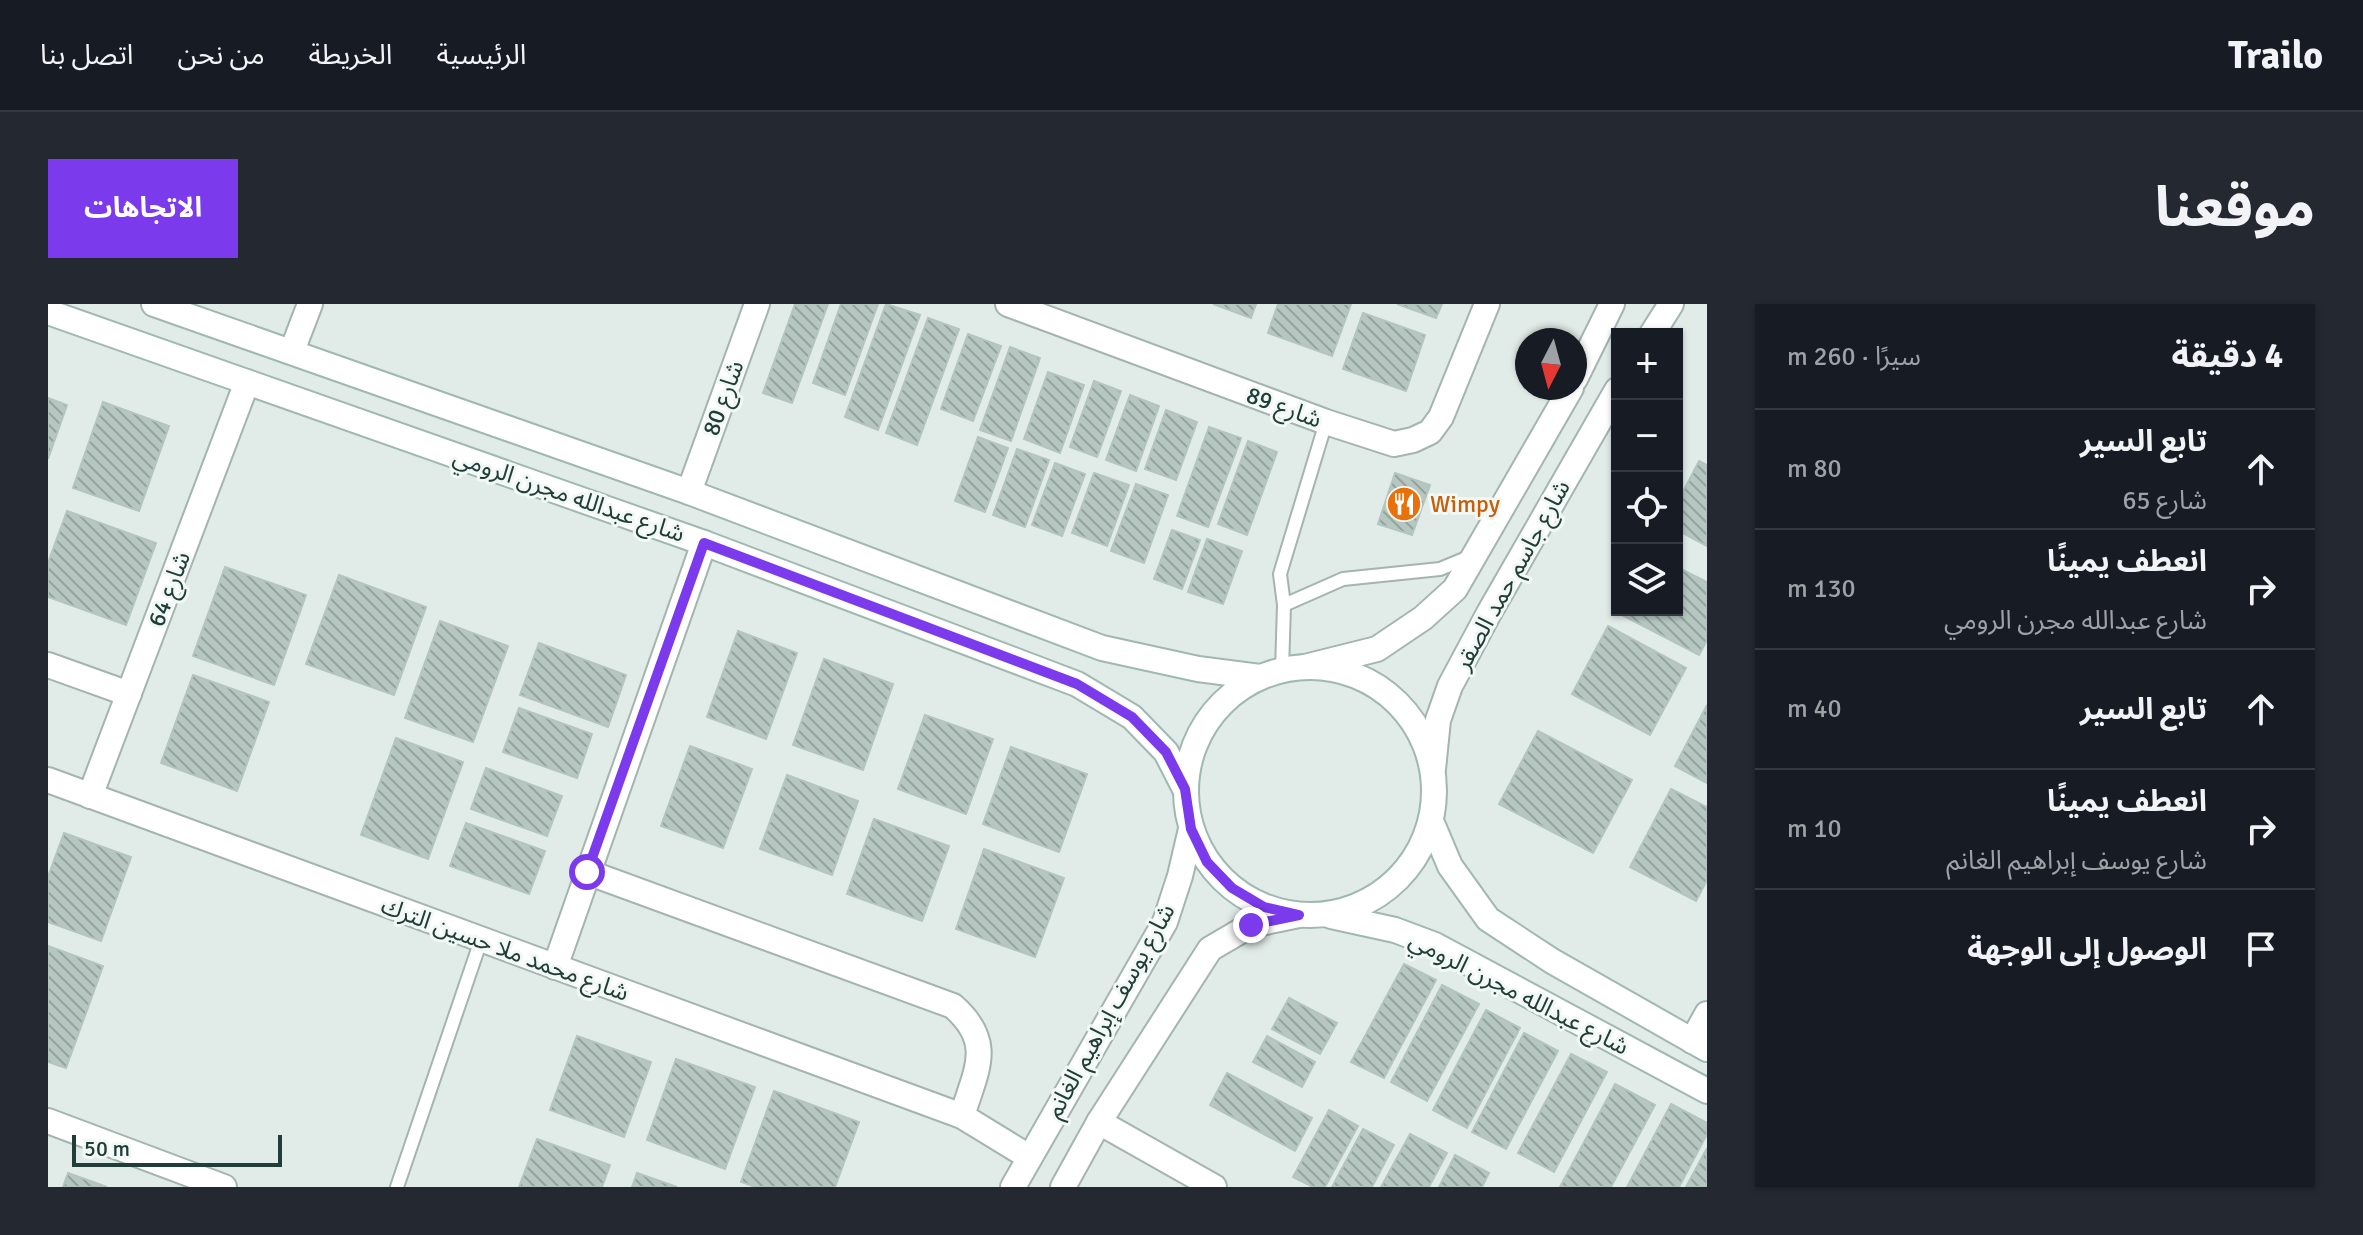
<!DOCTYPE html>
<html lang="ar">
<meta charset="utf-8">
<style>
body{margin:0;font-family:Signika,"Noto Sans Arabic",sans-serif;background:#242831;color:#f1f3f6;direction:rtl}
.controls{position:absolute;right:24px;top:24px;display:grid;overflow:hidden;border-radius:0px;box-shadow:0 2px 6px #0004}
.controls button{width:72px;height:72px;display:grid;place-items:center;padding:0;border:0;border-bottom:2px solid #363941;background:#171b24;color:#f1f3f6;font:40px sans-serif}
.compass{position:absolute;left:1467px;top:24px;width:72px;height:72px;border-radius:50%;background:#171b24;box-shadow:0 2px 6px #0004;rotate:186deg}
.scale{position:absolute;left:24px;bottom:20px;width:210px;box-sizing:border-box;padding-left:8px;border:4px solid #213d37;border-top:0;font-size:22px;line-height:28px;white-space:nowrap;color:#213d37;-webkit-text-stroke:6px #f2f8f5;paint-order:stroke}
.stop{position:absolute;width:24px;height:24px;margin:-18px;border:6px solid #7c3aed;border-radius:50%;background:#fff}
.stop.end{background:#7c3aed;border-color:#fff;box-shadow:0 2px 8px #0008}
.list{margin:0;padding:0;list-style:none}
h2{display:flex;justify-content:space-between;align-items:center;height:104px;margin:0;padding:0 32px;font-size:34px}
h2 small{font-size:26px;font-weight:400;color:#9ea1a6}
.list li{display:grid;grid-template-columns:52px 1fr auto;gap:24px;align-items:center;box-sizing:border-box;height:120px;padding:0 32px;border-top:2px solid #363941}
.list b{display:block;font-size:30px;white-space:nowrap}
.list p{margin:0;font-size:26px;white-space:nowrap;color:#9ea1a6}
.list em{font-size:26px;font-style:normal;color:#9ea1a6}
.icon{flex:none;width:44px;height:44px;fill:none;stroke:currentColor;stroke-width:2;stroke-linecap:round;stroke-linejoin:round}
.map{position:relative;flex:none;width:1659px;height:883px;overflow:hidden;direction:ltr;border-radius:0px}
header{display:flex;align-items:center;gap:48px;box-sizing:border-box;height:112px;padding:0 40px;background:#171b24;border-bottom:2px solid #363941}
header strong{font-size:38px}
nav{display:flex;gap:44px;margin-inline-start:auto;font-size:28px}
.intro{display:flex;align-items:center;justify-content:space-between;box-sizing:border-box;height:192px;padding:0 48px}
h1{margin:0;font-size:56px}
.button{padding:20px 36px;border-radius:0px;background:#7c3aed;color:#fff;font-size:28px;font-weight:700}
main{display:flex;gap:48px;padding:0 48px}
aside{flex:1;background:#171b24;border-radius:0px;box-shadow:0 2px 6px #0004}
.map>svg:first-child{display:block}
</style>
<header>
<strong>Trailo</strong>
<nav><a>الرئيسية</a><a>الخريطة</a><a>من نحن</a><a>اتصل بنا</a></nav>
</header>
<div class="intro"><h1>موقعنا</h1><a class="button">الاتجاهات</a></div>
<main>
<aside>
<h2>4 دقيقة<small>سيرًا · 260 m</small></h2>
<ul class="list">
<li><svg class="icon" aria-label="ahead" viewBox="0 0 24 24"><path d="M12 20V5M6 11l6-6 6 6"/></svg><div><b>تابع السير</b><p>شارع 65</p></div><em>80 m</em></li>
<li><svg class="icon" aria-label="right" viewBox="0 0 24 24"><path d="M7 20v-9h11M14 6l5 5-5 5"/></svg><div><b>انعطف يمينًا</b><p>شارع عبدالله مجرن الرومي</p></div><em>130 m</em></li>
<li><svg class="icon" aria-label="ahead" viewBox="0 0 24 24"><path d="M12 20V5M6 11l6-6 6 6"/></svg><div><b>تابع السير</b></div><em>40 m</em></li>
<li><svg class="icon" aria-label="right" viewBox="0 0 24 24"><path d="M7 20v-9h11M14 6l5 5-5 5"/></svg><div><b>انعطف يمينًا</b><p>شارع يوسف إبراهيم الغانم</p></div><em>10 m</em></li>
<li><svg class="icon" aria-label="arrive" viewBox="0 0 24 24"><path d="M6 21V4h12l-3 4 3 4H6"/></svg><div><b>الوصول إلى الوجهة</b></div></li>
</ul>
</aside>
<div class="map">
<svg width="1659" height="883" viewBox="0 0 1659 883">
<defs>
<pattern id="building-back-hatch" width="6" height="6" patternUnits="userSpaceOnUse" patternTransform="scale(2)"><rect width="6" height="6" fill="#b6c7c1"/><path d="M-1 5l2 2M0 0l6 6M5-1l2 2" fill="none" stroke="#94a39e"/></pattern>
</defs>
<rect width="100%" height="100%" fill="#e1ece8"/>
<g fill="url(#building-back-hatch)" stroke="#b4c5bf" stroke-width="2">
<path d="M747,0H780L744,99L715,89Z"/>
<path d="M793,0H830L797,91L765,79Z"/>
<path d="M838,0L872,11L830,126L797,113Z"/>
<path d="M1165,0H1208L1203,14Z"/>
<path d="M1230,0H1303L1284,52L1220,29Z"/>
<path d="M1349,0H1394L1388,14Z"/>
<path d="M1315,9L1377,31L1358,87L1295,65Z"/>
<path d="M880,14L911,25L869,141L838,129Z"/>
<path d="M920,30L953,42L925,117L893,105Z"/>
<path d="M962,43L992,54L963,137L932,126Z"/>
<path d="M1000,68L1036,81L1012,149L976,135Z"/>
<path d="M1046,77L1073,87L1049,153L1022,143Z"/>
<path d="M1082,91L1111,102L1088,167L1058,156Z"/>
<path d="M0,94L19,101L0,155Z"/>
<path d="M55,98L121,122L91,207L25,184Z"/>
<path d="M1118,106L1149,118L1128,176L1097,165Z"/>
<path d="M1161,123L1193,134L1160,223L1129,212Z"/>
<path d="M930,133L960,144L937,208L907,197Z"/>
<path d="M1200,137L1229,148L1199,231L1170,220Z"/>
<path d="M969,145L1001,156L977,223L945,211Z"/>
<path d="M1651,157L1659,161V242L1629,226V199Z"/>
<path d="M1007,159L1037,170L1014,232L984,221Z"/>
<path d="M1046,169L1081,181L1059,242L1024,229Z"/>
<path d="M1347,169L1382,181L1364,231L1330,220Z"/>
<path d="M1088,180L1120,191L1096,259L1063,247Z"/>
<path d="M19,207L108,239L78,321L0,293V259Z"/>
<path d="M1124,226L1152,236L1134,285L1106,275Z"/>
<path d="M1159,235L1194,247L1175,300L1140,288Z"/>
<path d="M177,263L258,291L226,381L145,352Z"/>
<path d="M1629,263L1659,278V336L1651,351L1570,309L1571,306H1629Z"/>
<path d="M291,271L378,303L346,391L258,360Z"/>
<path d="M392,317L460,342L425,438L357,414Z"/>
<path d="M1560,322L1638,364L1602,431L1524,390Z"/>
<path d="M690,327L749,349L718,435L659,413Z"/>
<path d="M491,339L578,371L560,423L472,391Z"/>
<path d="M776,355L845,380L815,466L745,441Z"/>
<path d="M145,371L221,398L189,487L113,459Z"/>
<path d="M1659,401V479L1627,462Z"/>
<path d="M471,404L544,430L529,474L455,448Z"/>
<path d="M877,411L945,435L918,510L850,485Z"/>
<path d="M1490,427L1584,476L1545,549L1451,500Z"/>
<path d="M348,434L415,458L380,555L313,531Z"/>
<path d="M642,442L704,465L675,544L613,522Z"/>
<path d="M963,443L1039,470L1011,548L935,520Z"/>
<path d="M438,464L514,492L499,532L423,505Z"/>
<path d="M739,471L810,497L784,571L712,545Z"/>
<path d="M1623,485L1659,503V576L1648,597L1582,563Z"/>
<path d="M826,515L901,542L874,617L799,590Z"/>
<path d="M418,519L497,547L481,590L402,562Z"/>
<path d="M16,529L83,553L53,637L0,618V573Z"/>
<path d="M936,545L1016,574L987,653L908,625Z"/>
<path d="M0,642L55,662L18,764L0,758Z"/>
<path d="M1356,660L1388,676L1336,774L1303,758Z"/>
<path d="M1394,681L1431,700L1379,797L1343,778Z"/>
<path d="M1241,694L1289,719L1272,750L1224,725Z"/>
<path d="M1438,706L1472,724L1419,824L1385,806Z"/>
<path d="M1476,729L1510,747L1458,845L1424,828Z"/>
<path d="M529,732L603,758L576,833L502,806Z"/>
<path d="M1219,732L1267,758L1254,783L1205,758Z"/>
<path d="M1523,750L1559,768L1506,868L1470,849Z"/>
<path d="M628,755L707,783L677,865L599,836Z"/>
<path d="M1179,769L1264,814L1247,847L1162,801Z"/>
<path d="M1567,780L1607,801L1563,883H1512Z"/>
<path d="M726,787L811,818L787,883H708L693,878Z"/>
<path d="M1623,800L1659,819V830L1631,883H1579Z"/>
<path d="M1281,806L1310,822L1277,883H1265L1245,873Z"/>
<path d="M1315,825L1346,841L1324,883H1284Z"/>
<path d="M1362,830L1399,849L1381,883H1333Z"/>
<path d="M489,835L562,861L554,883H471Z"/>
<path d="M1659,844V883H1638Z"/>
<path d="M1407,851L1441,869L1434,883H1391Z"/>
<path d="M20,869L59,883H15Z"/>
<path d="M589,869L629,883H584Z"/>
</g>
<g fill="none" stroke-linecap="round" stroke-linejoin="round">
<g stroke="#a4b4af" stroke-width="16">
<g id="service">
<path d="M1236,301L1295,275L1392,265L1421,253"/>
<path d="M1234,366L1236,301L1232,270L1278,118"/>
<path d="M349,883L433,636"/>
</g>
</g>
<g stroke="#a4b4af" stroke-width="28">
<g id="minor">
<path d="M960,0L1278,118L1346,140L1365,136L1382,128L1393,113L1439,0"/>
<path d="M244,47L262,0"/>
<path d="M641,188L709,0"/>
<path d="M0,361L81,390"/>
<path d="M0,476L914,812L981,853"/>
<path d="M42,492L199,78"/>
<path d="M539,568L905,702C947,739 928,766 914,812"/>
<path d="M507,663L656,239"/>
<path d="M1644,737L1659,710"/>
<path d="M0,817L176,883"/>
<path d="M1051,818L1166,883"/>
</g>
</g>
<g stroke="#a4b4af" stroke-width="28">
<g id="tertiary">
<path d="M1604,30L1623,0"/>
<path d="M1527,75L1564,0"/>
<path d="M1257,363L1329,345L1375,314L1407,285L1523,84"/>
<path d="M1385,465L1390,416L1402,382L1441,309L1569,86"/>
<path d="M965,883L1117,618L1132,572L1143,525"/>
<path d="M1015,883L1051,818L1162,645L1203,621L1251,611"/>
</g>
</g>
<g stroke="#9fb8b0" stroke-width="28">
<g id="secondary">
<path d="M106,0L641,188L1054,344L1150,365L1212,373"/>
<path d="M0,8L656,239L1029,380L1084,413L1118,448L1137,485"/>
<circle cx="1262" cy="487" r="124"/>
<path d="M1383,517L1402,562L1440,615L1504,657L1659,745"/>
<path d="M1283,612L1347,626L1387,641L1659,787"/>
</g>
</g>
<use href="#service" stroke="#fff" stroke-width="12"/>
<use href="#minor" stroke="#fff" stroke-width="24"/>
<use href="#tertiary" stroke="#fff" stroke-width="24"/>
<use href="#secondary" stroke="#fff" stroke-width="24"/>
</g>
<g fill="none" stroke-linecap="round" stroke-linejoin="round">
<path stroke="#7c3aed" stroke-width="10" d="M539,568L656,239L1029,380L1084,413L1118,448L1137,485L1143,525L1159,558L1184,584L1216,603L1251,611L1203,621"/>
</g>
<defs>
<g id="restaurant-disc" transform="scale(1.8)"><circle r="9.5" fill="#e8710a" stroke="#f2f8f5"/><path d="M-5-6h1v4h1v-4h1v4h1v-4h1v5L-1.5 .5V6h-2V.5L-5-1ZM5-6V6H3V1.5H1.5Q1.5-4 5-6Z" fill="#fff"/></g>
</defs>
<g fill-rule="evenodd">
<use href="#restaurant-disc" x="1356" y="200"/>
</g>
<g text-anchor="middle" stroke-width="6" stroke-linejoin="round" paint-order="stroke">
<g font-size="24" fill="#213d37" stroke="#f2f8f5">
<text transform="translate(675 94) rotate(-70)" y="8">شارع 80</text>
<text transform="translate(1236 103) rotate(20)" y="8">شارع 89</text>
<text transform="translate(521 191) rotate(19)" y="8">شارع عبدالله مجرن الرومي</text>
<text transform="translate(1464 271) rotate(-61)" y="8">شارع جاسم حمد الصقر</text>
<text transform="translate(121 285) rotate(-69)" y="8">شارع 64</text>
<text transform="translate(457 645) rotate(20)" y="8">شارع محمد ملا حسين الترك</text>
<text transform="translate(1471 689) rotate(27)" y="8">شارع عبدالله مجرن الرومي</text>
<text transform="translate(1062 707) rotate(-61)" y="8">شارع يوسف إبراهيم الغانم</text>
</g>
<g font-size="24" fill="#c56008" stroke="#f2f8f5" text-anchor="start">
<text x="1382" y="208">Wimpy</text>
</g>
</g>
</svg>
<div class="controls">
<button>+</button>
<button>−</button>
<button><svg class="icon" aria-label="locate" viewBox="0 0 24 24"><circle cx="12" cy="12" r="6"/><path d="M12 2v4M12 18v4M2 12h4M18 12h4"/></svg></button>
<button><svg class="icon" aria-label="layers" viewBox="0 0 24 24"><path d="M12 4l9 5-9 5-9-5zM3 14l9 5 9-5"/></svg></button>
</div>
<svg class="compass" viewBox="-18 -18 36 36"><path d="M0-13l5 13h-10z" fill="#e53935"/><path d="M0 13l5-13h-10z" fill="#9ea1a6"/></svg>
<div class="scale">50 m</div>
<div class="stop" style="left:539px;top:568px"></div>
<div class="stop end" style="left:1203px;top:621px"></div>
</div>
</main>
